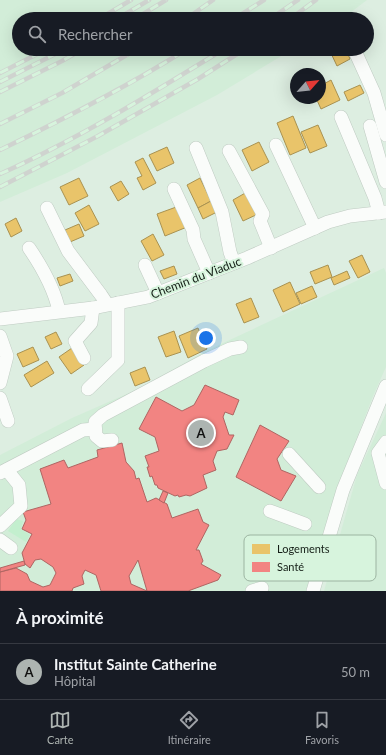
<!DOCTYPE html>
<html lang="fr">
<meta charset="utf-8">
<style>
body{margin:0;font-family:Lato,sans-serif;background:#20242c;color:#f1f3f6}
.compass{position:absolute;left:290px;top:68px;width:36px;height:36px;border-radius:50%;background:#171b24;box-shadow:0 4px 16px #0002;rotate:63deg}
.you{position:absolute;left:206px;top:338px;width:14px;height:14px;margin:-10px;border:3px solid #fff;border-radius:50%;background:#1a73e8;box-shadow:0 0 0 6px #1a73e833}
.badge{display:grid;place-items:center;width:26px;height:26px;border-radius:50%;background:#adb4b1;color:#111;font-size:13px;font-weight:700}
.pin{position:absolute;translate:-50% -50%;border:2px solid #fff;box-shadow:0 1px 4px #0006}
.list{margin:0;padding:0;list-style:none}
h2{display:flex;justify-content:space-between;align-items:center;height:52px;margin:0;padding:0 16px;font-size:17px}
h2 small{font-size:13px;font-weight:400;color:#9ea1a6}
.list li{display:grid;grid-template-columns:26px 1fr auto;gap:12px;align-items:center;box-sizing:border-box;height:56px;padding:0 16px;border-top:1px solid #363941}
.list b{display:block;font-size:15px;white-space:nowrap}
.list p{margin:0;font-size:13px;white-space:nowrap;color:#9ea1a6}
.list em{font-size:13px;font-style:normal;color:#9ea1a6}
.icon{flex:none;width:22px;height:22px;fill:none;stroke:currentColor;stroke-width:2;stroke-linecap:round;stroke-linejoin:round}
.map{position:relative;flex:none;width:386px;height:591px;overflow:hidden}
.search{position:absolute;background:#171b24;box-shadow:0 4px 16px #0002;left:12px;right:12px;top:12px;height:44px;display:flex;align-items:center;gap:10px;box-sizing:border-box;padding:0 14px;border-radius:22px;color:#9ea1a6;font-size:15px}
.sheet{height:108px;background:#171b24}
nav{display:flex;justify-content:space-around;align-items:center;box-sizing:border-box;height:56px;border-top:1px solid #363941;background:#171b24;font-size:11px;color:#9ea1a6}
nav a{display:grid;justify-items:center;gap:2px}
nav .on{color:#adb4b1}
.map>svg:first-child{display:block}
</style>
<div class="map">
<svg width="386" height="591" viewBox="0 0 386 591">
<rect width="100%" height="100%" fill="#ddeee1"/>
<g fill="#d2edd8">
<path d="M0,0H367L342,19H19V49H293L217,95L67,173L0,202Z"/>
<path d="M384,268L386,273V367L373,396L342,476L306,591H0V455L72,418L138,389L206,351Z"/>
<path d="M386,413V591H324L357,475Z"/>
</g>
<path fill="#c3efce" d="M16,519L23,521L21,529L30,535L26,542L8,531Z"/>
<g fill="#e9c46a" stroke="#a99251">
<path d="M329,49H346L350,59L337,66Z"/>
<path d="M331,80L340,100L321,109L316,98H320V86Z"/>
<path d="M360,85L364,93L348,101L344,92Z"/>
<path d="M293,116L306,148L290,155L277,123Z"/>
<path d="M318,125L327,146L310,153L301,132Z"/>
<path d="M259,142L269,162L252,171L242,150Z"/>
<path d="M167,147L174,163L157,171L149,155Z"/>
<path d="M143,158L156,183L143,190L137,178L142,176L135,162Z"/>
<path d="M79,178L88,196L69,205L60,187Z"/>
<path d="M200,178L211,201L198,208L187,185Z"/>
<path d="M121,181L129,194L118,201L110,187Z"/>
<path d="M247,192L258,214L243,221L233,200Z"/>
<path d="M211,201L217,212L203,219L198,208Z"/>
<path d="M89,205L99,224L85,231L75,213Z"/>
<path d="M179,206L187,227L165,236L157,214Z"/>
<path d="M16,218L22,231L11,237L5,224Z"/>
<path d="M79,224L84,236L70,242L65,230Z"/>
<path d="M153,234L164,255L152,261L141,241Z"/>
<path d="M362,255L370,272L358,278L349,261Z"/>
<path d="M328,265L332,277L315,284L310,272Z"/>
<path d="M174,266L177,274L164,279L160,271Z"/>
<path d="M347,271L350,278L334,285L331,278Z"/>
<path d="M70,274L73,281L60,286L57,278Z"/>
<path d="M290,282L300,304L283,312L273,290Z"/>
<path d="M312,286L317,297L301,304L296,293Z"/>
<path d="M251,298L259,317L244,323L236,304Z"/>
<path d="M198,328L207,349L188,358L179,336Z"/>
<path d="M174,331L181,352L166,357L158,337Z"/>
<path d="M56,332L62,344L51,349L45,337Z"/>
<path d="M33,347L39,360L23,367L17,354Z"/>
<path d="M72,348L84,365L71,374L59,357Z"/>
<path d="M47,361L54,373L31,387L24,375Z"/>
<path d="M145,367L150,380L135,386L130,373Z"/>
</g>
<g fill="#f28482" stroke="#af6562" fill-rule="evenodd">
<path d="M205,385L239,400L233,415L225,412L223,417L229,435H234L227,449L217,451L213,461L216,470L203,475L207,488L190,496L186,495L179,497L178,495L175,496L158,488L157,485H155L152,476L150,477L147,467H149L145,456L159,451L155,437L139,429L156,397L182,411L194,405ZM204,426L208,429L212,442L198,447L194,445L188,431Z"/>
<path d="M260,425L289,441L277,459L281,470L296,476L281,501L236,477Z"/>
<path d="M122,443L126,462L134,471L136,479L139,478L147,502L156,498L167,504L172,518L198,509L203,522L209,525L196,550H199L203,561L201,564L221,575L218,580L188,591H147L138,560L129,576L131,584L147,591H101L96,575L85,570L82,576L84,584L73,588L72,591H0V572L16,568L27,574L30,581L43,587L50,585L56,573L53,567L41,559L35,560L30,568L25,564L22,553L32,534L22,529L26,520L23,512L51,504L40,469L64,460L68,468L98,457L97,450Z"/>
<path d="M163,491L168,493L164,503L159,500Z"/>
<path d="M24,561L25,565L0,572V568Z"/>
</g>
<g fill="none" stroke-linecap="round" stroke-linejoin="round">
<g stroke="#bfcbc2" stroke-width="14">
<g id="minor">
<path d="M354,49L374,93L386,135"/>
<path d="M341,117L375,198L379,213"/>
<path d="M370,126L386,182"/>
<path d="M276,145L315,228"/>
<path d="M196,148L222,212L230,252L234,263"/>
<path d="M229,151L263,214L260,221L271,248"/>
<path d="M174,189L193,230L194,239L209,273"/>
<path d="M47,208L68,251L101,295L107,304"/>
<path d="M29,248C42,267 54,288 59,311"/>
<path d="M145,265L158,293"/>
<path d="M0,319L93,308L148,297L247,258L328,222L350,216L386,212"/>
<path d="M0,336L7,356L0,383"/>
<path d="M84,358L75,341L91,323L93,308"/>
<path d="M88,389L118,360V303"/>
<path d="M0,398L8,421"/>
<path d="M112,440L102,441L96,436L95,422L103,415L204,361L230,349L241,347"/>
<path d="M386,442L378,453L386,483"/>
<path d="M289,454L319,487"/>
<path d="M0,473L83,430L95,429"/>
<path d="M270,511L305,524"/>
<path d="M0,526L21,506L19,485L7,470"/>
<path d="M0,540L11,548"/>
<path d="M252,591L262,588"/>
<path d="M313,591L343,490L386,386"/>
</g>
</g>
<use href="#minor" stroke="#fafcfa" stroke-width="13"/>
<g stroke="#cfd3cf" stroke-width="4.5">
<g id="rail">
<path d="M99,19L131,0"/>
<path d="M117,19L149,0"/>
<path d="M135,19L166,0"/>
<path d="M186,19L213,0"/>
<path d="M234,19L264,0"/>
<path d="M270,19L298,0"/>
<path d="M290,19L316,0"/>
<path d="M0,73L47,49"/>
<path d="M0,82L65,49"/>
<path d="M0,92L62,61L83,49"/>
<path d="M0,124L62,93L137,49"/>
<path d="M0,150C64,119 127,87 187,49"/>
<path d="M0,174C78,139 151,94 224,49"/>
<path d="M0,187L98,136L198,79L245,49"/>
</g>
</g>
<use href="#rail" stroke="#d7f4dd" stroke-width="3" stroke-dasharray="9" stroke-linecap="butt"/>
</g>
<g text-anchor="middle" stroke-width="4" stroke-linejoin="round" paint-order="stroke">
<g font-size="12" fill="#141e16" stroke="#d7f4dd">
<text transform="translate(196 278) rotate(-21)" y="4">Chemin du Viaduc</text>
</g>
</g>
<rect x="244" y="535" width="132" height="46" rx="6" fill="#d7f4dd" stroke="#9cb4a1" stroke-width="1"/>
<rect x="252" y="544" width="18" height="10" fill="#e9c46a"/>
<rect x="252" y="562" width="18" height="10" fill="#f28482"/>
<g font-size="11" fill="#141e16">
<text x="277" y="553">Logements</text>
<text x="277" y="571">Santé</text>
</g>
</svg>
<svg class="compass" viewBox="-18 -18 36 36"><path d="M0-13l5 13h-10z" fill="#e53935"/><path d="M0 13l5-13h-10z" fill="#9ea1a6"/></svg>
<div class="you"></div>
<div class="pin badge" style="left:201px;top:433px">A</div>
<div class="search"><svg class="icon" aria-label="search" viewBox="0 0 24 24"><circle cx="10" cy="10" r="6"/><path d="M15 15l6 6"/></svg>Rechercher</div>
</div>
<section class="sheet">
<h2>À proximité<small></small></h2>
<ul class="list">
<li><span class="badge">A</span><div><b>Institut Sainte Catherine</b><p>Hôpital</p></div><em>50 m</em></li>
</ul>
</section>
<nav>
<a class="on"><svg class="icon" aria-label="map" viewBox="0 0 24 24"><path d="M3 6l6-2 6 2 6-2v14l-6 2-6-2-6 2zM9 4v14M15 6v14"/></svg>Carte</a>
<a><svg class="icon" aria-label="directions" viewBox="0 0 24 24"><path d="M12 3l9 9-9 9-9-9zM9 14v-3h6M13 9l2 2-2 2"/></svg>Itinéraire</a>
<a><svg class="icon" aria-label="saved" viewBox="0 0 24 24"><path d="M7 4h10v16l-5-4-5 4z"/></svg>Favoris</a>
</nav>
